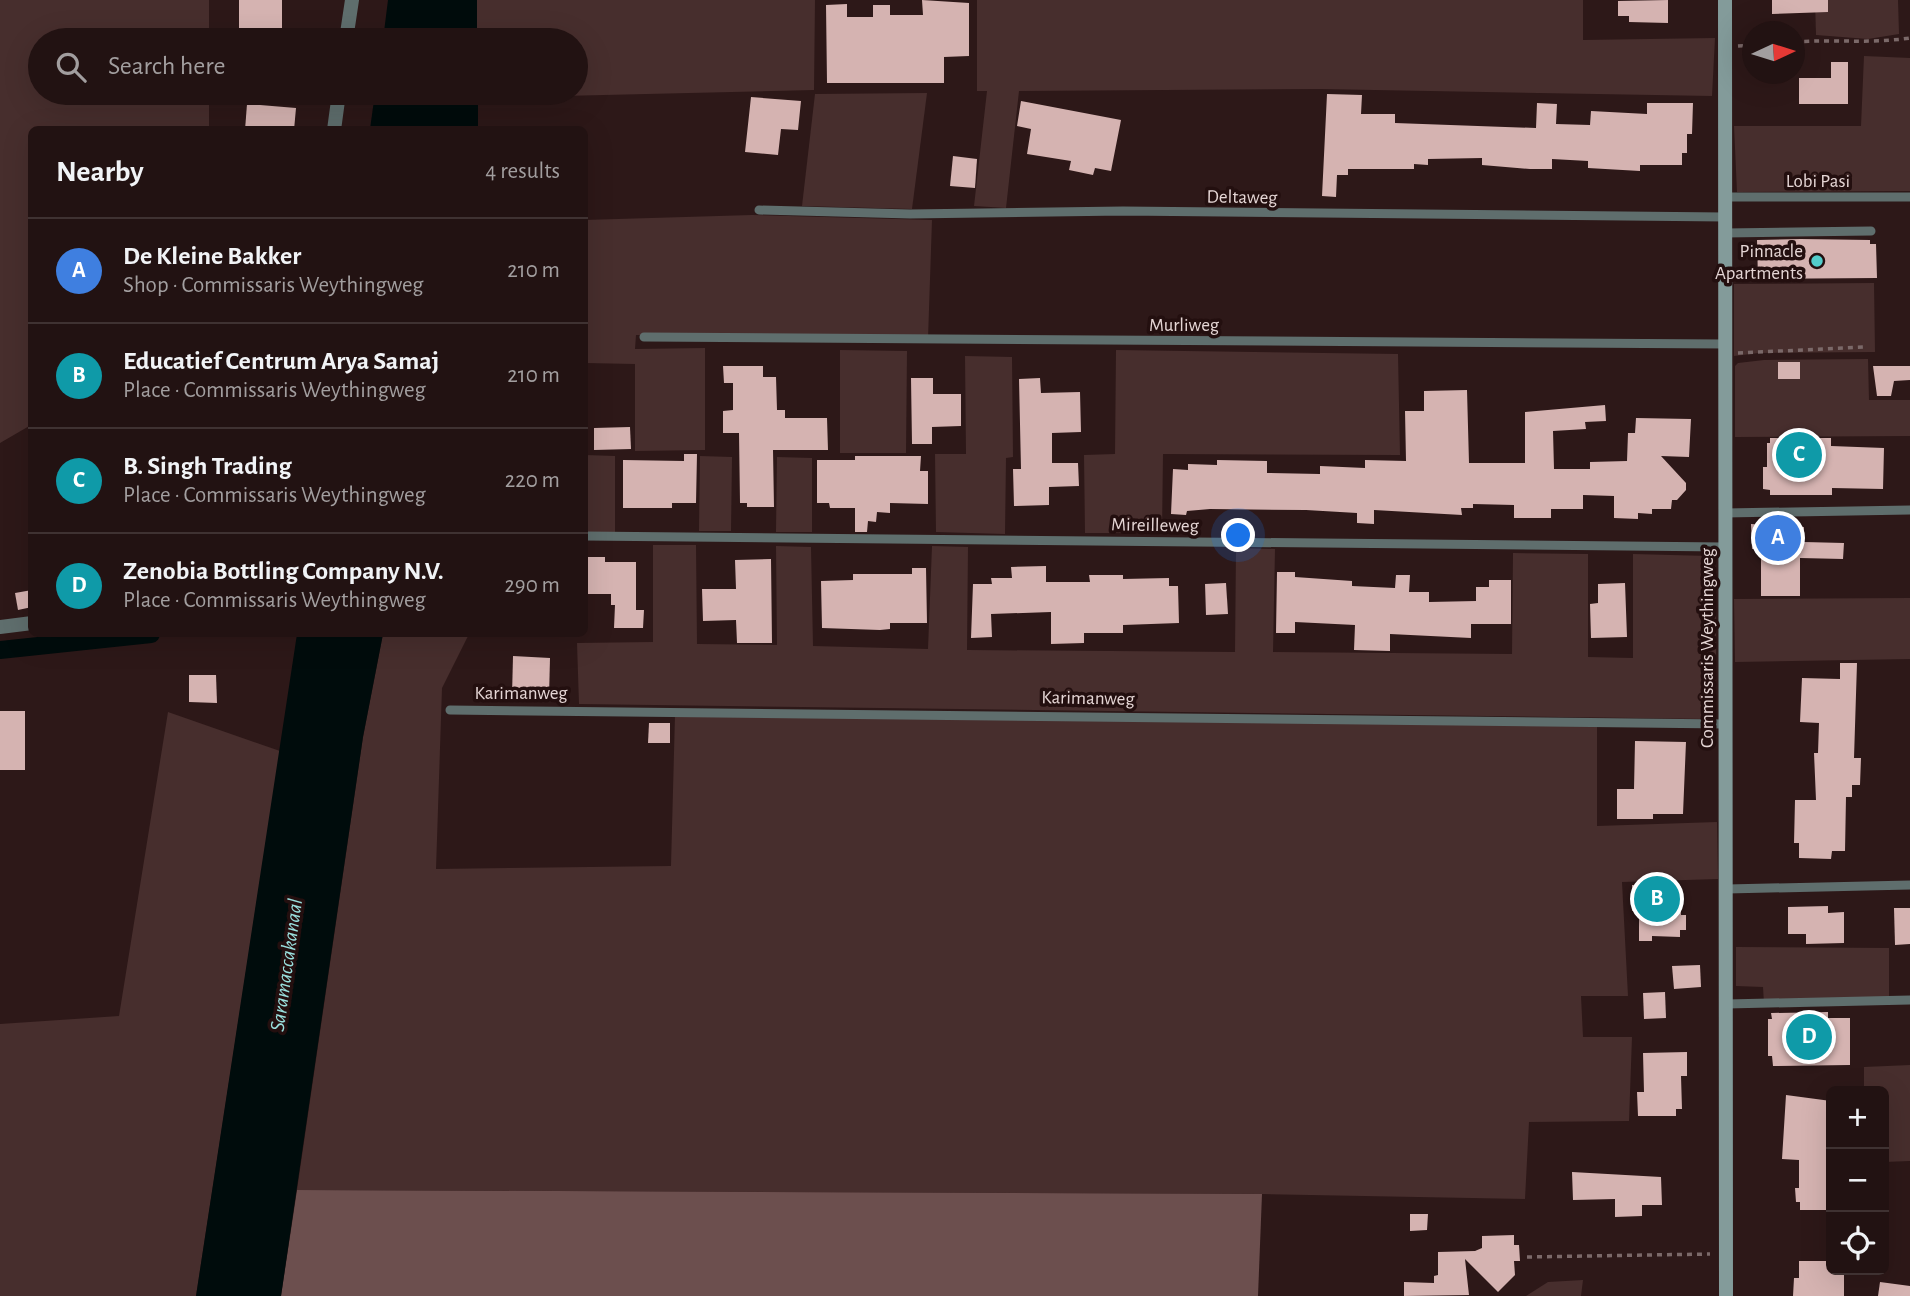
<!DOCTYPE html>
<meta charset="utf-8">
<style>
body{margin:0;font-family:"Alegreya Sans",sans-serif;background:#2e2020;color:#f1f3f6}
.controls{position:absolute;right:21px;bottom:21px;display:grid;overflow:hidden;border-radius:10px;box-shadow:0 7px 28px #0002}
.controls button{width:63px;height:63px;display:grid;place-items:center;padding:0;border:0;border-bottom:2px solid #3f3232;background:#221212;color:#f1f3f6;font:35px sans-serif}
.compass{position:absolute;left:1742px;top:21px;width:63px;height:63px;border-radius:50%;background:#221212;box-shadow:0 7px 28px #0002;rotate:86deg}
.you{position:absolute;left:1239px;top:536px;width:24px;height:24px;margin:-18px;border:5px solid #fff;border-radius:50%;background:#1a73e8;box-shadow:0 0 0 10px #1a73e833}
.badge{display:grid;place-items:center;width:46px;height:46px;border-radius:50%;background:#1a73e8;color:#fff;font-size:23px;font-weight:700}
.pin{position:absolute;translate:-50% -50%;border:4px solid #fff;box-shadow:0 2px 7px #0006}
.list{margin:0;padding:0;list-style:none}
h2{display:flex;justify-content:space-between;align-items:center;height:91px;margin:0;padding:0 28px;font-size:30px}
h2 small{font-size:23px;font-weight:400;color:#a29e9f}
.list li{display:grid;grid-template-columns:46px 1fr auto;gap:21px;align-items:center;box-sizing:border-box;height:105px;padding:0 28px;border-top:2px solid #3f3232}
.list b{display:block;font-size:26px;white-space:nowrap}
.list p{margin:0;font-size:23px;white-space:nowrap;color:#a29e9f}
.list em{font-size:23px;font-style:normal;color:#a29e9f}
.icon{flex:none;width:38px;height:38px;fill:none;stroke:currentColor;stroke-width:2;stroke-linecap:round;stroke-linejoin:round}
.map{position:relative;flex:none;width:1910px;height:1296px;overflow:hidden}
.search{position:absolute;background:#221212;box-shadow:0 7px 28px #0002;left:28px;top:28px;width:560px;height:77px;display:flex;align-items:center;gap:18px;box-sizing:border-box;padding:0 24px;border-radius:38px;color:#a29e9f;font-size:26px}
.panel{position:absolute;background:#221212;box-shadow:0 7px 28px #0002;left:28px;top:126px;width:560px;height:511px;border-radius:10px}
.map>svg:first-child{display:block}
</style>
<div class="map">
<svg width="1910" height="1296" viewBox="0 0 1910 1296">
<rect width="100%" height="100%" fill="#2d1818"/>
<g fill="#472e2d">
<path d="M0,0H209V40H40V93H209V129L32,130L31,425L0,443Z"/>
<path d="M477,0H815L814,90L478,98V93H576V40H477Z"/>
<path d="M977,0H1583V40L1715,38L1712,96L1320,89L1019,91L1006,208L974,206L987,91H977Z"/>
<path d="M1815,0H1898L1899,34L1868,39L1816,35Z"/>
<path d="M1864,56L1910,58V191L1737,192L1734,126H1861Z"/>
<path d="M927,93L912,209L802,206L815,94Z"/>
<path d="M752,215L932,220L928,339L636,335L635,349L705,348V450L635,451V364L585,363L584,220Z"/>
<path d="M1874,283L1875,352L1759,353L1734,356V284Z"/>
<path d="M840,350L907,351L906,453H840Z"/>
<path d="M1116,350L1398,354L1400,455L1163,454L1162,533H1085L1084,455L1115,454Z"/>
<path d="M965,356L1012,357L1013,457L1006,458L1005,534L936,532L935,454H966Z"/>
<path d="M1868,359L1869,400H1910V436L1735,437V366L1738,363L1764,360Z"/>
<path d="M585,455L615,456V532H585Z"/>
<path d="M700,456L732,457L731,531H699Z"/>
<path d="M777,457L812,458V532H776Z"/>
<path d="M653,545H696L697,644L777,645L776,546L811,547L813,646L928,649L932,546L968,547L967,650L1235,652L1236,548L1275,549L1273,652L1512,654L1513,553L1588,554V657L1633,658V554L1709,556L1716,567V714L1709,719L579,704L577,643L653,642Z"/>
<path d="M1910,598V659L1735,662L1734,599Z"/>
<path d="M383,634H469L442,688L436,869L671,866L675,715L1597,724V826L1717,822L1718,879L1622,882L1628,996H1581L1583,1037H1632L1629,1121L1529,1122L1525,1199L1262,1194L297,1190L363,737Z"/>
<path d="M168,712L280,751L196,1296H0V1024L119,1016Z"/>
<path d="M1736,947L1889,948V1004H1764L1763,987L1736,986Z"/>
<path d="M1910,1065V1161L1884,1162V1091H1864V1067Z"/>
<path d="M1583,1280L1581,1296H1526L1548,1282Z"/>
</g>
<path fill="#6c4f4e" d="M297,1190L1262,1194L1258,1296H281Z"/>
<g fill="#000c0c">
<path d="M388,0H477V40H383Z"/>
<path d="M375,93H478V129H370Z"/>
<path d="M297,634H383L363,737L281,1296H196Z"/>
</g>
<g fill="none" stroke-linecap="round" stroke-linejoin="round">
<path stroke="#000c0c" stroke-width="18" d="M0,650L151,634"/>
</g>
<g fill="#d5b3b1">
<rect x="239" y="0" width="43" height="28"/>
<path d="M922,0L969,3V56L944,57V83H827L826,5L847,4V17H873V5H890V15H923Z"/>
<path d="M1668,0V23L1629,22V16H1618V1Z"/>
<path d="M1772,0H1828V12L1772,14Z"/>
<path d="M1831,62H1848V104H1799V78H1831Z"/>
<path d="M1327,94L1362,95L1361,114H1395V123L1536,128L1537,103L1557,104L1556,124L1590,125L1591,111L1647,114V103H1693L1692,134H1687V153H1682V165H1640V171L1588,168V161L1552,159V169H1530L1482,165V158L1428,159V165L1414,164V169H1348V175H1337L1336,197L1322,196Z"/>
<path d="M751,97L801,101L798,130L781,129L778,155L745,152Z"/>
<path d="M1021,101L1121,120L1111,171L1095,168L1093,175L1069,170L1071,161L1027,154L1031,129L1017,126Z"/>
<path d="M247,104L296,108L294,130H245Z"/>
<path d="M953,156L977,159L975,188L950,186Z"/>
<path d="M1801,239L1870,240V244H1876L1877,278L1758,279L1757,240Z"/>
<rect x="1778" y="362" width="22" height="17"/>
<path d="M723,366H763V377H776L777,410H785V418H827L828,450H773L774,507H747V503H740L739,433H723V411L733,410V383H724Z"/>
<path d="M1873,366H1910V380L1894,381L1891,396H1877Z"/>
<path d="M911,378H933V394H961V426L932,427V444H912Z"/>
<path d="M1040,378L1041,393L1080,392L1081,432L1052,433V463H1078L1079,486L1049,487V505L1014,506L1013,469H1021L1019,379Z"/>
<path d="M1467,390L1469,463H1525V412L1605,405L1606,421L1585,422L1586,429L1553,431L1554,469H1590V462L1627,461L1628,433H1635L1636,418L1691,419L1689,457L1661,456L1686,483V490L1677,500H1672L1671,509H1652V514L1638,513V519L1614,518V496L1583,495V509H1551V518H1514V505L1473,504V508H1461L1462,515L1374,510V524L1357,523V513L1306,510L1210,509L1187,511L1186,515L1171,514L1173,469L1188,470V464L1217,465V460L1267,461V473L1320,474V466L1365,468V460L1406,461L1405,411H1424V391Z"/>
<path d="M630,427L631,449L594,450V428Z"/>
<path d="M1770,438H1831V446L1884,448L1883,489L1832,488V495H1770V490L1763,489V467H1767V443H1770Z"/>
<path d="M684,454H697L696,503H672V508H623V460L684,461Z"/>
<path d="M855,456H921L920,471H928V504L890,503V513L877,512L876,522L868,521L867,532H855V508H830L829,503H817V460H855Z"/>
<path d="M1751,524L1804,527V542L1844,543L1843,559L1800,558V596H1761V549H1752Z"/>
<path d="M586,557H605V562H636V610H644L643,628H614L615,605H611V594H586Z"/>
<path d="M771,559L772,643H737L736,620L703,621L702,589H736L735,560Z"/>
<path d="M1046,566V582H1090L1089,575H1123V579L1169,578V586H1178L1179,623L1123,625V633H1084V643L1051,644V612L991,614L992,637L971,638L973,584H992L991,578H1012L1011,567Z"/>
<path d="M912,568H926L927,623H890V629L880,630L822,628L821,581L853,580V574H912Z"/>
<path d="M1277,572H1295V577L1352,581V586L1395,588L1396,575H1410L1409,592H1429V602L1476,601V587H1489V580H1511V624H1471V638L1390,634V651L1354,650L1355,625L1295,622V633H1276Z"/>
<path d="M1226,583L1228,614L1206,615L1205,584Z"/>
<path d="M1625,583L1627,637L1591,638L1590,604L1598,603V584Z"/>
<path d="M32,590V607L18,610L15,593Z"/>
<path d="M513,656L550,658L549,697L512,696Z"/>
<path d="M1840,663H1857L1854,758H1861L1860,785H1852V797H1846L1845,851H1832L1831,859L1799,858V843H1794L1795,800H1816L1814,753H1818L1819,723L1800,722L1802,678L1840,679Z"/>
<path d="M189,675H216L217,703L189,702Z"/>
<rect x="0" y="711" width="25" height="59"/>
<path d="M649,723H670V743H648Z"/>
<path d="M1635,741L1686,742L1683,814H1653V819H1617V789H1634Z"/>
<path d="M1632,885L1681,886V915H1686V930H1680V937L1652,936V941H1639V911H1632Z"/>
<path d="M1828,906V913L1844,912V943L1806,944V934H1788V907Z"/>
<path d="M1894,908H1910V944L1895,945Z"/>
<path d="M1700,965L1701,987L1674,989L1672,966Z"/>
<path d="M1665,992L1666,1018L1644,1019L1643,993Z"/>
<path d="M1828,1012V1018H1850V1065L1773,1066L1772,1056H1768V1019H1772L1771,1013Z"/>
<path d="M1687,1052V1076H1681L1682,1109H1676V1116H1638L1637,1092H1644L1643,1053Z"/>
<path d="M1786,1095L1831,1101V1210H1800V1202H1796L1795,1188H1799V1160L1782,1159Z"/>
<path d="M1572,1172L1661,1177L1662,1205H1642V1216L1615,1217V1199L1573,1200Z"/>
<path d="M1410,1214H1428L1427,1230L1410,1231Z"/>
<path d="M1514,1235V1245H1519L1520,1261H1514L1515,1275L1498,1292L1465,1259L1469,1295L1404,1296V1282L1434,1283V1276L1438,1275V1252L1475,1251L1482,1248V1236Z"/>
<path d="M1799,1261H1831V1270H1844V1296H1793L1794,1278H1799Z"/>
<path d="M1880,1282L1910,1286V1296H1878Z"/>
</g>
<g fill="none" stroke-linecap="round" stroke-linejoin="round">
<g stroke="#7b6969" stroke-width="3.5" stroke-dasharray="5 5" stroke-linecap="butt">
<path d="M1794,42C1835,39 1869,44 1910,38"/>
<path d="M1738,46L1752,45"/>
<path d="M1738,353L1865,347"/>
<path d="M1527,1257L1710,1254"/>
</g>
<g stroke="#5f6e6d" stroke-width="9">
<path d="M1725,197H1910"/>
<path d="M759,210L910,214L1123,211L1725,217"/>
<path d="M1725,233L1871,231"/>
<path d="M644,337L1725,344"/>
<path d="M1725,513L1910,510"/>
<path d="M584,536L1725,547"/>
<path d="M450,710L1726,724"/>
<path d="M1727,889L1910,885"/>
<path d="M1727,1004L1910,1000"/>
</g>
<g stroke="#5f6e6d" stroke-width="14">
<path d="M346,40L352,0"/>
<path d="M334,130L339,93"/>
<path d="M0,627L32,623"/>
</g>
<path stroke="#839b9a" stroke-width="14" d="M1725,0L1726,1296"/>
</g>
<circle fill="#53cdcb" stroke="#230f0f" stroke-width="2.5" cx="1817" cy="261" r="7"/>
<g text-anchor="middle" stroke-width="7" stroke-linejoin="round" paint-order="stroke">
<g font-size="19" fill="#e5d6d5" stroke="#230f0f">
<text x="1818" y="187">Lobi Pasi</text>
<text transform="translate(1242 196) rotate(1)" y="7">Deltaweg</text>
<text x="1184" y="331">Murliweg</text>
<text transform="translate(1155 524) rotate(1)" y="7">Mireilleweg</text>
<text transform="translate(1706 648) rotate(-90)" y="7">Commissaris Weythingweg</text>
<text x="521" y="699">Karimanweg</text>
<text transform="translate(1088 697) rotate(1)" y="7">Karimanweg</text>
</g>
<g font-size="19" fill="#e5d6d5" stroke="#230f0f" text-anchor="end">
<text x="1803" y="257">Pinnacle<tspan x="1803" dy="22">Apartments</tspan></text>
</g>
<g font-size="21" font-style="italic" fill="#9ae0de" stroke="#230f0f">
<text transform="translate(286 965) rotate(-82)" y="7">Saramaccakanaal</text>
</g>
</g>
</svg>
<div class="controls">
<button>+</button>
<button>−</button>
<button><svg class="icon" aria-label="locate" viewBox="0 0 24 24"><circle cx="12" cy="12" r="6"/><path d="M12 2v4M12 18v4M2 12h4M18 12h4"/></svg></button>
</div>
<svg class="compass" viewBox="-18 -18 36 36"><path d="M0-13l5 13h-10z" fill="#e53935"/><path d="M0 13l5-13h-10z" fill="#a29e9f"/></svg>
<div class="you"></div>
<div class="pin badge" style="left:1778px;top:538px;background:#3f7fe0">A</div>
<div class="pin badge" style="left:1657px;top:899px;background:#0f9aa8">B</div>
<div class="pin badge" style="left:1799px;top:455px;background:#0f9aa8">C</div>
<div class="pin badge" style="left:1809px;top:1037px;background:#0f9aa8">D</div>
<div class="search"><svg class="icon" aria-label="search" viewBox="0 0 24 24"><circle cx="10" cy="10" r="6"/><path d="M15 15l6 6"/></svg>Search here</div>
<section class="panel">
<h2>Nearby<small>4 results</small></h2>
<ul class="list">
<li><span class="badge" style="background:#3f7fe0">A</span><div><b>De Kleine Bakker</b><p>Shop · Commissaris Weythingweg</p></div><em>210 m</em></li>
<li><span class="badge" style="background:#0f9aa8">B</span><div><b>Educatief Centrum Arya Samaj</b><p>Place · Commissaris Weythingweg</p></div><em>210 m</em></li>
<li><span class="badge" style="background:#0f9aa8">C</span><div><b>B. Singh Trading</b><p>Place · Commissaris Weythingweg</p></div><em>220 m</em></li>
<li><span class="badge" style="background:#0f9aa8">D</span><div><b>Zenobia Bottling Company N.V.</b><p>Place · Commissaris Weythingweg</p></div><em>290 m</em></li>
</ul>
</section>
</div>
